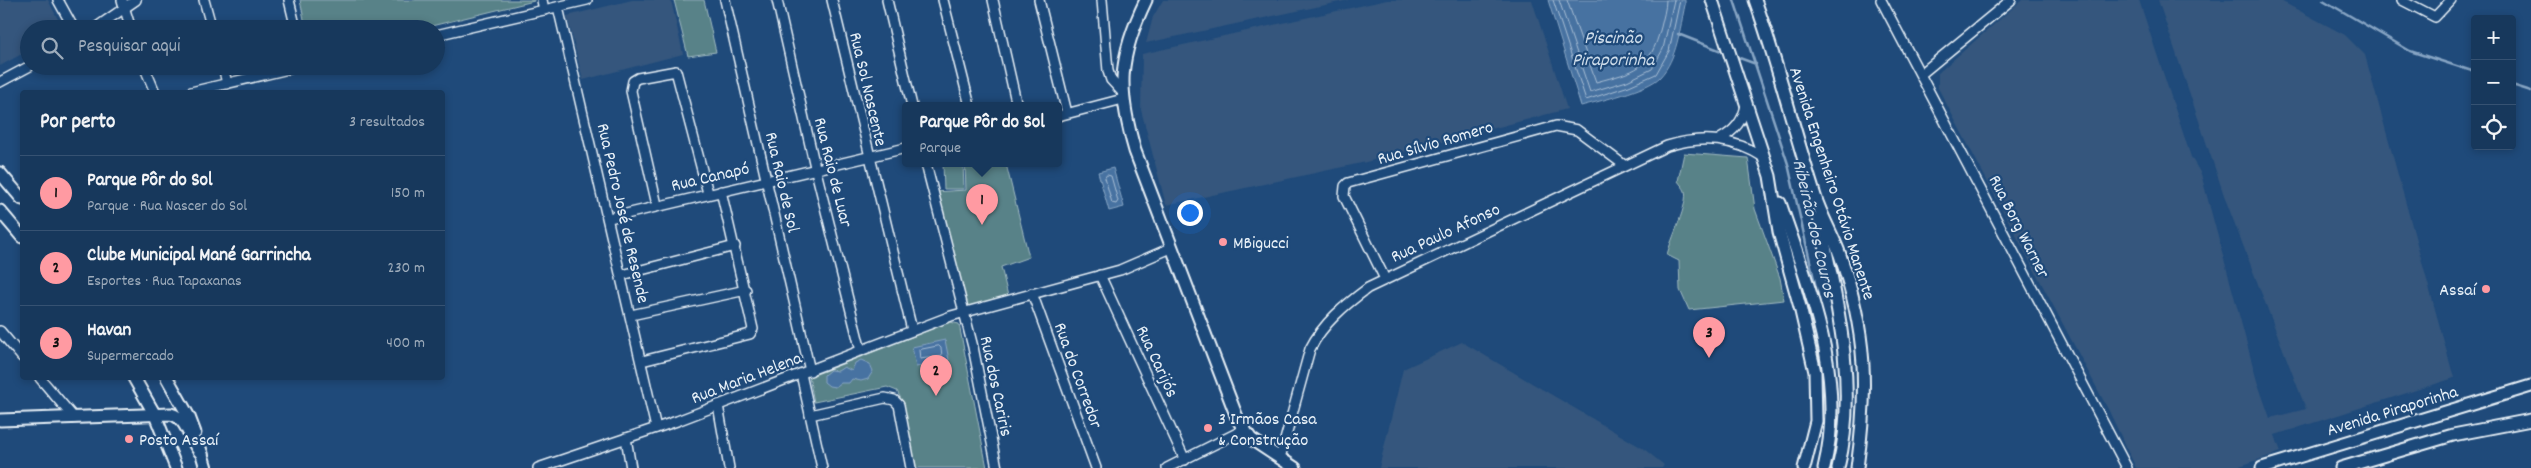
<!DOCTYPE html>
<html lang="pt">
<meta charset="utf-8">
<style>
body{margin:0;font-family:Dekko,sans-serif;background:#203f62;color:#f1f3f6}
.controls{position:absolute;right:15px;top:15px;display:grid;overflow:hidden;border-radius:5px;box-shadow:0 2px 8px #0003}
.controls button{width:45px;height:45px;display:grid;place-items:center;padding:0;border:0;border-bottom:1px solid #365272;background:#17385c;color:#f1f3f6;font:25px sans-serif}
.you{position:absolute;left:1189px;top:212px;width:18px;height:18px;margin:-12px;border:4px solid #fff;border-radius:50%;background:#1a73e8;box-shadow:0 0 0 8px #1a73e833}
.badge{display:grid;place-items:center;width:32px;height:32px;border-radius:50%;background:#ff9aa2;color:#111;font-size:16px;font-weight:700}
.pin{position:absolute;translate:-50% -41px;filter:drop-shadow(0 1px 2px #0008)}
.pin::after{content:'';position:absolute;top:26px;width:18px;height:15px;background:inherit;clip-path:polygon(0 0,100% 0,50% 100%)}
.popup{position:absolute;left:902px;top:102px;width:160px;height:65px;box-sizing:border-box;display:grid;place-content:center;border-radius:5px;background:#17385c;filter:drop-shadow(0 1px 4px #0005);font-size:16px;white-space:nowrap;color:#9eacbb}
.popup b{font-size:19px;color:#f1f3f6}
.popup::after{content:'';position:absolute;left:50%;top:100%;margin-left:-10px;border:10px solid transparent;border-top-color:#17385c}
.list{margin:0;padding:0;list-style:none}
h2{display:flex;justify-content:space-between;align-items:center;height:65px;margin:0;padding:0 20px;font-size:21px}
h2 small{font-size:16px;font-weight:400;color:#9eacbb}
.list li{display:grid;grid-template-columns:32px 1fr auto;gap:15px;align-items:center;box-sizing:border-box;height:75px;padding:0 20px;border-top:1px solid #365272}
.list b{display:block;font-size:19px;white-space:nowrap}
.list p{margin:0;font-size:16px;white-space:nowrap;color:#9eacbb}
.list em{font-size:16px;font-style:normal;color:#9eacbb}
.icon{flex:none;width:28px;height:28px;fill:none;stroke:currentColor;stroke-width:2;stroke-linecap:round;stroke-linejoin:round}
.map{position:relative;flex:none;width:2531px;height:468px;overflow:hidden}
.search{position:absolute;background:#17385c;box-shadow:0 2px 8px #0003;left:20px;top:20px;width:425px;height:55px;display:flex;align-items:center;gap:12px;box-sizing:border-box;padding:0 18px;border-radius:28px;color:#9eacbb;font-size:19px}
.panel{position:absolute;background:#17385c;box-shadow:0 2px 8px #0003;left:20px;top:90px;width:425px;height:290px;border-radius:5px}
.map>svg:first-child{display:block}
</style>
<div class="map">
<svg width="2531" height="468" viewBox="0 0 2531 468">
<rect width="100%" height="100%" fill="#1f4a7a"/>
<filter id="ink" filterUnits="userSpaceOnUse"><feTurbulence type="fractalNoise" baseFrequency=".02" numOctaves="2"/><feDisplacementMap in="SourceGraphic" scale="10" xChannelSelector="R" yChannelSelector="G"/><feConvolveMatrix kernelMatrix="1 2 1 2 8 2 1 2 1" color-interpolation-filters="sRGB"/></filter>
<g filter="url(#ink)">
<g fill="#34567d">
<path d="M0,0H48L63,29H29V50L0,66Z"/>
<path d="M632,0H671L683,54L583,80L567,16Z"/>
<path d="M1163,0H1349L1146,43L1153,17Z"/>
<path d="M1387,0H1532L1567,109L1366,162L1166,205L1141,110L1142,54Z"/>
<path d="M2022,0H2139L2191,157L2201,174L2257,381L2270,418L2306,409L2226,201L2158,0H2279L2345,35L2365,55L2454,378L2275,435L2281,452L2234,468H2136L2109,411L1938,88V73Z"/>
<path d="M1462,342L1644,449L1664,465L1662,468H1379L1403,369Z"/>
</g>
<g fill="#598288" stroke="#a0bac0">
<path d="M300,0H534V1L419,29H306Z"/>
<path d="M674,0H704L716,52L688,56Z"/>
<path d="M1684,153L1748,158L1755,209L1780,278L1784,300L1689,310L1680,290L1679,261L1667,255C1670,241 1689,203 1685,191C1684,188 1680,184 1678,181Z"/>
<path d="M943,164H963L964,189H944Z"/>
<path d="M965,164H1006L1029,257L1001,267L1008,296L966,307L934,192L966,190Z"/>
<path d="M950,322L959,324L987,468H916L902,401L897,391L887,387L814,402L809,377Z"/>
</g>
<g fill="#4772a1" stroke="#87a5c4">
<path d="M1548,0H1685V5C1680,28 1677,59 1660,77C1648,90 1599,101 1581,106Z"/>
<path d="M1113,168L1124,207L1109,211L1098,172Z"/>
<path d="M945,340L949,360L916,367L912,347Z"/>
<path d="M861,360L870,364L873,371L868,379L861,381L852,379L849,383H841L835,387L829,386L824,382V375L830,370L838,371L844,367L852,371L855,363Z"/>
</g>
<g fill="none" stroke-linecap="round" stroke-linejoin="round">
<g stroke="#a8bed5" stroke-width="1">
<path d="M1553,0L1586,100L1629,86L1656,74L1669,51L1680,0"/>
<path d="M1559,0L1590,92L1627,81L1652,69L1663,49L1674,0"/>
<path d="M1567,0L1596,82C1636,71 1650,70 1661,27C1663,18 1666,9 1666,0"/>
<path d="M1107,175L1111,176L1118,201L1116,204L1112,203L1105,178Z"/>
<path d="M939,346L941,348L942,356L920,359L919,350Z"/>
</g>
<g stroke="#87a5c4" stroke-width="2.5">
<path d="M1734,0L1788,164L1822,314"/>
<path d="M2323,0L2410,51L2475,72"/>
<path d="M1678,34L1724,52"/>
<path d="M1734,56L1756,64"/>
<path d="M2512,85L2531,91"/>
<path d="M1834,373L1836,395"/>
<path d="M1832,452L1836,400"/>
</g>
<g stroke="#e8f1f8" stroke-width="12">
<g id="minor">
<path d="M58,0L74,29"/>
<path d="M122,0L131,29"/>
<path d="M204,0L212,29"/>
<path d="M289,0L296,29"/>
<path d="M542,0L544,10"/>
<path d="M725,0L810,371"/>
<path d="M777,0L815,167L861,351"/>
<path d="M832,0L912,330"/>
<path d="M887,0L912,106"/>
<path d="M943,0L970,106"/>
<path d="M993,0L1017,106"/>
<path d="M1039,0L1067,113"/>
<path d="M1102,0L1108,71L1111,80L1123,93"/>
<path d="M1881,0L2127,468"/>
<path d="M2402,0L2435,17L2451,0"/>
<path d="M558,7L656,428"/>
<path d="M94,29L136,0"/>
<path d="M436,35L587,0"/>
<path d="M144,66L155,92"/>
<path d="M223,66L227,84"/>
<path d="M1921,74L2011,0"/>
<path d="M0,82L30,66"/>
<path d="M191,92L301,66"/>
<path d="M1058,116L1123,99"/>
<path d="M1720,139C1735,131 1743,121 1746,105"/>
<path d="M926,164L973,347L997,468"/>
<path d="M657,205L631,91L633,81L638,78L676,71L708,193"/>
<path d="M609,218L906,148"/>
<path d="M622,275L735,246"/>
<path d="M1100,275L1185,460"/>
<path d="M1385,279L1344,196L1345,186L1348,183L1556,126L1577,130L1624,165"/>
<path d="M1032,293L1096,468"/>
<path d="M631,315L746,290"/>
<path d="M0,331L22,357"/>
<path d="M642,361L750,334L753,329L721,191"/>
<path d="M801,374L822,468"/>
<path d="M40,378L74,418"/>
<path d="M718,405L729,468"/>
<path d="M810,415L885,398L894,400L899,405L911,468"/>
<path d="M626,438L631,468"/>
<path d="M1280,458L1310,349C1323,323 1345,305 1368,288L1667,146C1703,135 1734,138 1765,158"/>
<path d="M538,468L677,421L951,316L1120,270L1171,248"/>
<path d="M1167,468L1243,430"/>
</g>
</g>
<g stroke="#e8f1f8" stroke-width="15">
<g id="major">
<path d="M1146,0C1118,58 1117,89 1135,151L1238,420L1251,439L1295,468"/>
<path d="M1712,0L1770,176L1779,232L1800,307L1815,372L1816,421L1804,468"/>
<path d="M1755,0C1778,64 1794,131 1815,196C1821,216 1833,235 1840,255C1867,333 1868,388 1857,468"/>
<path d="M0,173L22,199"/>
<path d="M1780,203C1809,289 1847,376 1824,468"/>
<path d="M0,211L22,237"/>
<path d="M1819,218C1836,299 1859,386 1838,468"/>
<path d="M134,378L155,415L176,468"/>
<path d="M167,378L189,417L195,433"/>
<path d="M0,420L171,414C189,419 189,443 202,454"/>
<path d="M200,448L206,468"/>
<path d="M2262,468L2531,386"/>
<path d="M2341,468L2453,435L2531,420"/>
</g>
</g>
<use href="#minor" stroke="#1f4a7a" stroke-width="9"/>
<use href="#major" stroke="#1f4a7a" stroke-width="11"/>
</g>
</g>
<g fill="#ff9aa2" stroke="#1f4a7a" stroke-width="2">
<circle cx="1223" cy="242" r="5"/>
<circle cx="2486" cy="289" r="5"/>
<circle cx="1208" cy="428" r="5"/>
<circle cx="129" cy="439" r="5"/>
</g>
<g text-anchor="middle" stroke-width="4.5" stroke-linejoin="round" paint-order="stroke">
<g font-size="18" fill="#e8f1f8" stroke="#1f4a7a">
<text transform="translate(869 89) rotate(77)" y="6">Rua Sol Nascente</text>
<text transform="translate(1435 142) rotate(-16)" y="6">Rua Sílvio Romero</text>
<text transform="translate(834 172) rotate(76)" y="6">Rua Raio de Luar</text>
<text transform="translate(710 176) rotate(-13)" y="6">Rua Canapó</text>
<text transform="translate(783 182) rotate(77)" y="6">Rua Raio de Sol</text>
<text transform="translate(1833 183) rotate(72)" y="6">Avenida Engenheiro Otávio Manente</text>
<text transform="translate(624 213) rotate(77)" y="6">Rua Pedro José de Resende</text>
<text transform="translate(2020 226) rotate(63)" y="6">Rua Borg Warner</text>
<text transform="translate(1445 232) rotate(-25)" y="6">Rua Paulo Afonso</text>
<text transform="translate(1158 361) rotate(65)" y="6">Rua Carijós</text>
<text transform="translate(1079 375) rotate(70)" y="6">Rua do Corredor</text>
<text transform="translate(746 377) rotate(-21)" y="6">Rua Maria Helena</text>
<text transform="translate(997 386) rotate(78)" y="6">Rua dos Cariris</text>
<text transform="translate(2392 410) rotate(-17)" y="6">Avenida Piraporinha</text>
</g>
<g font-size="18" fill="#e8f1f8" stroke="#1f4a7a" text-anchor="start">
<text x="1233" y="248">MBigucci</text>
<text x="2476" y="295" text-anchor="end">Assaí</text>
<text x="1218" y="424">3 Irmãos Casa<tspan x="1218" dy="21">&amp; Construção</tspan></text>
<text x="139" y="445">Posto Assaí</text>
</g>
<g font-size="19" font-style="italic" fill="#d0deeb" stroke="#1f4a7a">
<text x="1613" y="43">Piscinão<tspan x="1613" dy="22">Piraporinha</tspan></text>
<text transform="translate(1816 228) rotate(77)" y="7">Ribeirão dos Couros</text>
</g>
</g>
</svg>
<div class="controls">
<button>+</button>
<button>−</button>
<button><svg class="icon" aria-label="locate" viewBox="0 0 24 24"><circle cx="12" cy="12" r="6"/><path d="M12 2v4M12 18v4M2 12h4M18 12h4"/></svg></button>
</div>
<div class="you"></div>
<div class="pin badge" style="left:982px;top:225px">1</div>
<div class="popup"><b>Parque Pôr do Sol</b>Parque</div>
<div class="pin badge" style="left:936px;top:396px">2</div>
<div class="pin badge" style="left:1709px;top:358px">3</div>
<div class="search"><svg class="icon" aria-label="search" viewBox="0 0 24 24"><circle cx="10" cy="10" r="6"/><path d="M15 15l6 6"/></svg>Pesquisar aqui</div>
<section class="panel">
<h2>Por perto<small>3 resultados</small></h2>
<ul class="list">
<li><span class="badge">1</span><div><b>Parque Pôr do Sol</b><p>Parque · Rua Nascer do Sol</p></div><em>150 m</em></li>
<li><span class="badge">2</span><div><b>Clube Municipal Mané Garrincha</b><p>Esportes · Rua Tapaxanas</p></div><em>230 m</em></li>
<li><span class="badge">3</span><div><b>Havan</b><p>Supermercado</p></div><em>400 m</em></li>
</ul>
</section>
</div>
